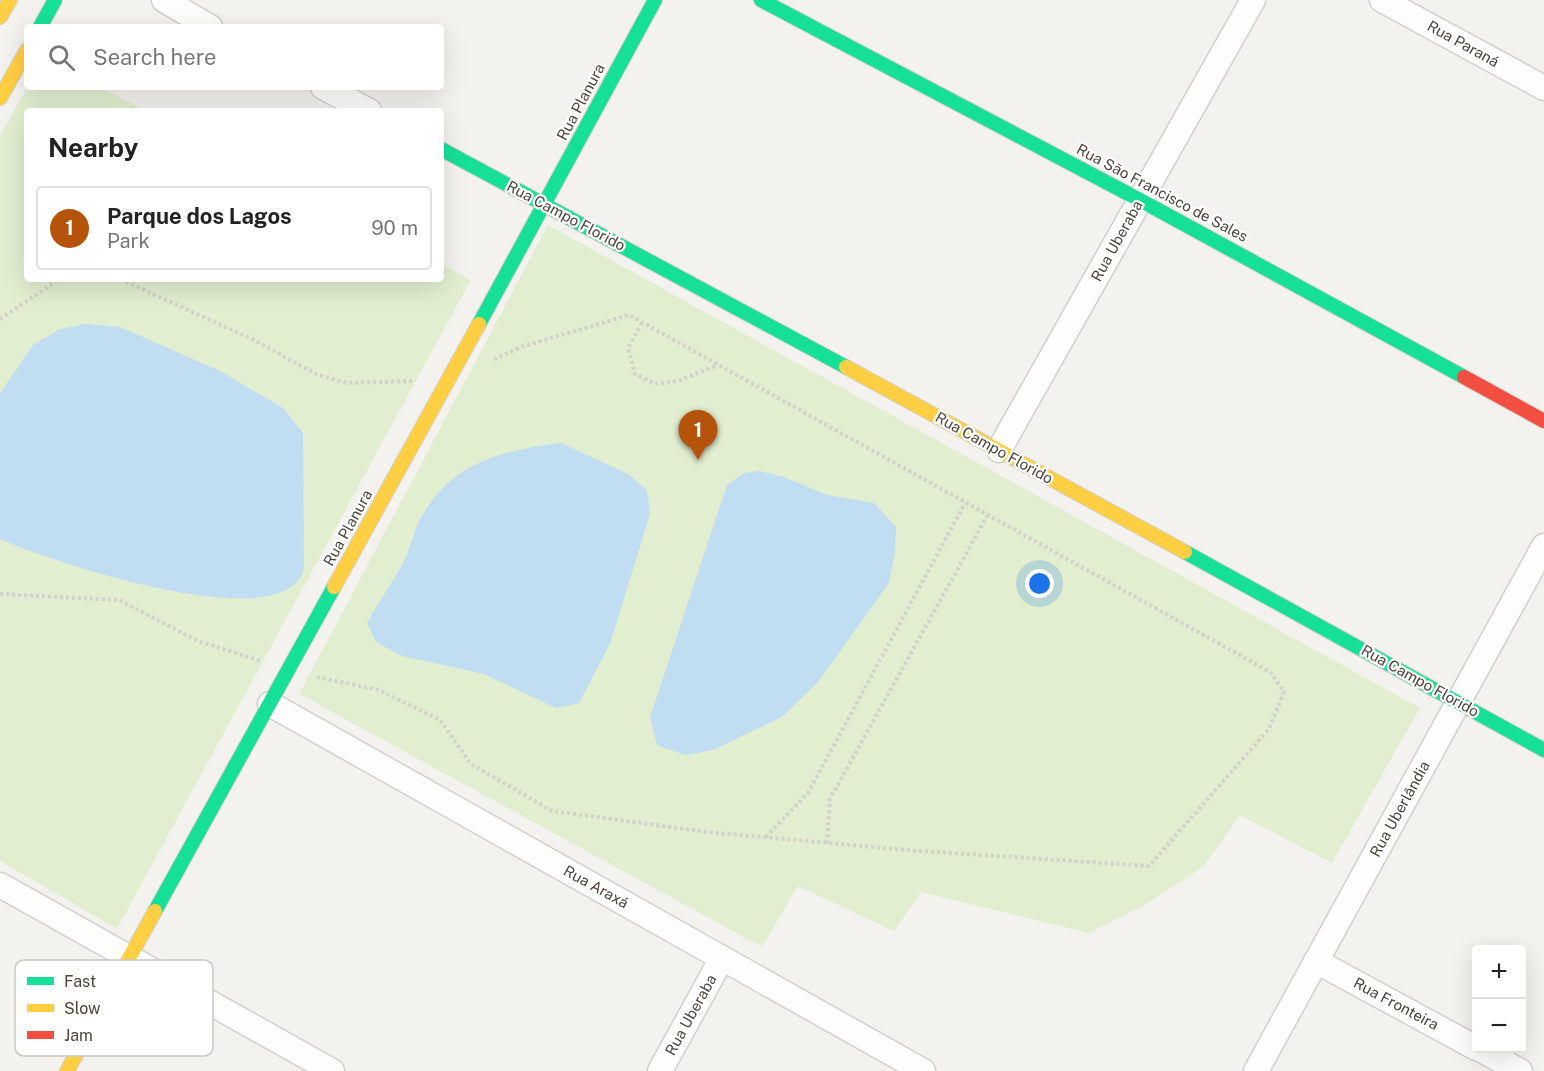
<!DOCTYPE html>
<meta charset="utf-8">
<style>
body{margin:0;font-family:"Public Sans",sans-serif;background:#f2f2f2;color:#222}
.controls{position:absolute;right:18px;bottom:18px;display:grid;overflow:hidden;border-radius:6px;box-shadow:0 6px 24px #0002}
.controls button{width:54px;height:54px;display:grid;place-items:center;padding:0;border:0;border-bottom:2px solid #e0e0e0;background:#fff;color:#222;font:30px sans-serif}
.you{position:absolute;left:1040px;top:584px;width:21px;height:21px;margin:-15px;border:4px solid #fff;border-radius:50%;background:#1a73e8;box-shadow:0 0 0 9px #1a73e833}
.badge{display:grid;place-items:center;width:39px;height:39px;border-radius:50%;background:#b45309;color:#fff;font-size:20px;font-weight:700}
.pin{position:absolute;translate:-50% -50px;filter:drop-shadow(0 2px 3px #0008)}
.pin::after{content:'';position:absolute;top:32px;width:21px;height:18px;background:inherit;clip-path:polygon(0 0,100% 0,50% 100%)}
.list{margin:0;padding:0;list-style:none}
h2{display:flex;justify-content:space-between;align-items:center;height:78px;margin:0;padding:0 24px;font-size:26px}
h2 small{font-size:20px;font-weight:400;color:#767676}
.list li{display:grid;grid-template-columns:39px 1fr auto;gap:18px;align-items:center;box-sizing:border-box;height:84px;margin:0 12px 12px;padding:0 12px;border:2px solid #e0e0e0;border-radius:6px}
.list b{display:block;font-size:22px;white-space:nowrap}
.list p{margin:0;font-size:20px;white-space:nowrap;color:#767676}
.list em{font-size:20px;font-style:normal;color:#767676}
.icon{flex:none;width:33px;height:33px;fill:none;stroke:currentColor;stroke-width:2;stroke-linecap:round;stroke-linejoin:round}
.map{position:relative;flex:none;width:1544px;height:1071px;overflow:hidden}
.search{position:absolute;background:#fff;box-shadow:0 6px 24px #0002;left:24px;top:24px;width:420px;height:66px;display:flex;align-items:center;gap:15px;box-sizing:border-box;padding:0 21px;border-radius:6px;color:#767676;font-size:22px}
.panel{position:absolute;background:#fff;box-shadow:0 6px 24px #0002;left:24px;top:108px;width:420px;height:174px;border-radius:6px}
.map>svg:first-child{display:block}
</style>
<div class="map">
<svg width="1544" height="1071" viewBox="0 0 1544 1071">
<rect width="100%" height="100%" fill="#f4f2ee"/>
<g fill="#e1eecf">
<path d="M27,87H99L146,111H27V279H441V264L471,280L117,929L0,861V136Z"/>
<path d="M548,225L1420,708L1332,863L1240,815L1203,867L1145,905L1089,933L921,892L894,931L798,886L762,947L299,694Z"/>
</g>
<g fill="#c0ddf1">
<path d="M84,324L120,327L218,370L283,408L303,433L304,568C288,642 46,560 0,539V393L33,345L58,330Z"/>
<path d="M561,443L628,474L647,490L650,514L610,644L579,703L556,708L484,674L402,656L376,642L367,623C379,601 394,581 405,559C411,545 414,530 422,516C452,462 504,450 561,443Z"/>
<path d="M759,471L784,477L827,495L874,503L896,527L895,552L889,583L818,682L782,717L713,750L685,755L657,745L650,717L727,485L744,473Z"/>
</g>
<g fill="none" stroke-linecap="round" stroke-linejoin="round">
<g stroke="#d2d0cb" stroke-width="27">
<g id="street">
<path d="M164,0L210,27"/>
<path d="M1382,0L1544,88"/>
<path d="M323,87L369,111"/>
<path d="M999,450L1253,0"/>
<path d="M270,704L923,1071"/>
<path d="M0,885L332,1071"/>
<path d="M1316,961L1476,1048"/>
<path d="M1478,1048L1520,1071"/>
<path d="M660,1071L722,958"/>
<path d="M1256,1071L1544,546"/>
</g>
</g>
<g stroke="#d3cfc5" stroke-width="16">
<g id="fast">
<path d="M761,0L1140,200L1464,377"/>
<path d="M40,27L55,0"/>
<path d="M441,149L846,367"/>
<path d="M479,324L655,0"/>
<path d="M1185,552L1544,750"/>
<path d="M155,911L334,587"/>
</g>
</g>
<g stroke="#d3cfc5" stroke-width="16">
<g id="slow">
<path d="M0,17L10,0"/>
<path d="M0,98L27,50"/>
<path d="M846,367L1185,552"/>
<path d="M334,587L479,324"/>
<path d="M67,1071L155,911"/>
</g>
</g>
<g stroke="#d3cfc5" stroke-width="16">
<path id="jam" d="M1464,377L1544,421"/>
</g>
<g stroke="#d3d2cc" stroke-width="4" stroke-dasharray="3 3" stroke-linecap="butt">
<path d="M0,319L58,280H122L252,339L316,374L347,383L415,381"/>
<path d="M642,323L628,348L635,374L655,384L678,381L718,365"/>
<path d="M0,594L119,600L198,641L261,661"/>
<path d="M317,677L379,690L440,720L471,764L552,811L708,832L906,850L1149,866L1269,729L1284,692L1270,672L629,315L521,347L493,360"/>
<path d="M766,837L808,793L965,503"/>
<path d="M827,843L830,799L987,516"/>
</g>
<use href="#street" stroke="#fdfdfc" stroke-width="24"/>
<use href="#fast" stroke="#16e098" stroke-width="14"/>
<use href="#slow" stroke="#ffcf43" stroke-width="14"/>
<use href="#jam" stroke="#f24e42" stroke-width="14"/>
</g>
<g text-anchor="middle" stroke-width="4.5" stroke-linejoin="round" paint-order="stroke">
<g font-size="15" fill="#4b4439" stroke="#fff">
<text transform="translate(1463 44) rotate(29)" y="5">Rua Paraná</text>
<text transform="translate(581 102) rotate(-62)" y="5">Rua Planura</text>
<text transform="translate(1162 193) rotate(28)" y="5">Rua São Francisco de Sales</text>
<text transform="translate(566 216) rotate(28)" y="5">Rua Campo Florido</text>
<text transform="translate(1117 241) rotate(-61)" y="5">Rua Uberaba</text>
<text transform="translate(994 448) rotate(29)" y="5">Rua Campo Florido</text>
<text transform="translate(348 528) rotate(-61)" y="5">Rua Planura</text>
<text transform="translate(1420 681) rotate(29)" y="5">Rua Campo Florido</text>
<text transform="translate(1400 809) rotate(-61)" y="5">Rua Uberlândia</text>
<text transform="translate(596 887) rotate(29)" y="5">Rua Araxá</text>
<text transform="translate(1396 1004) rotate(28)" y="5">Rua Fronteira</text>
<text transform="translate(691 1015) rotate(-61)" y="5">Rua Uberaba</text>
</g>
</g>
<rect x="15" y="960" width="198" height="96" rx="9" fill="#fff" stroke="#c9c7c4" stroke-width="1.5"/>
<rect x="27" y="977" width="27" height="8" fill="#16e098"/>
<rect x="27" y="1004" width="27" height="8" fill="#ffcf43"/>
<rect x="27" y="1031" width="27" height="8" fill="#f24e42"/>
<g font-size="16" fill="#4b4439">
<text x="64" y="987">Fast</text>
<text x="64" y="1014">Slow</text>
<text x="64" y="1041">Jam</text>
</g>
</svg>
<div class="controls">
<button>+</button>
<button>−</button>
</div>
<div class="you"></div>
<div class="pin badge" style="left:698px;top:460px">1</div>
<div class="search"><svg class="icon" aria-label="search" viewBox="0 0 24 24"><circle cx="10" cy="10" r="6"/><path d="M15 15l6 6"/></svg>Search here</div>
<section class="panel">
<h2>Nearby<small></small></h2>
<ul class="list">
<li><span class="badge">1</span><div><b>Parque dos Lagos</b><p>Park</p></div><em>90 m</em></li>
</ul>
</section>
</div>
